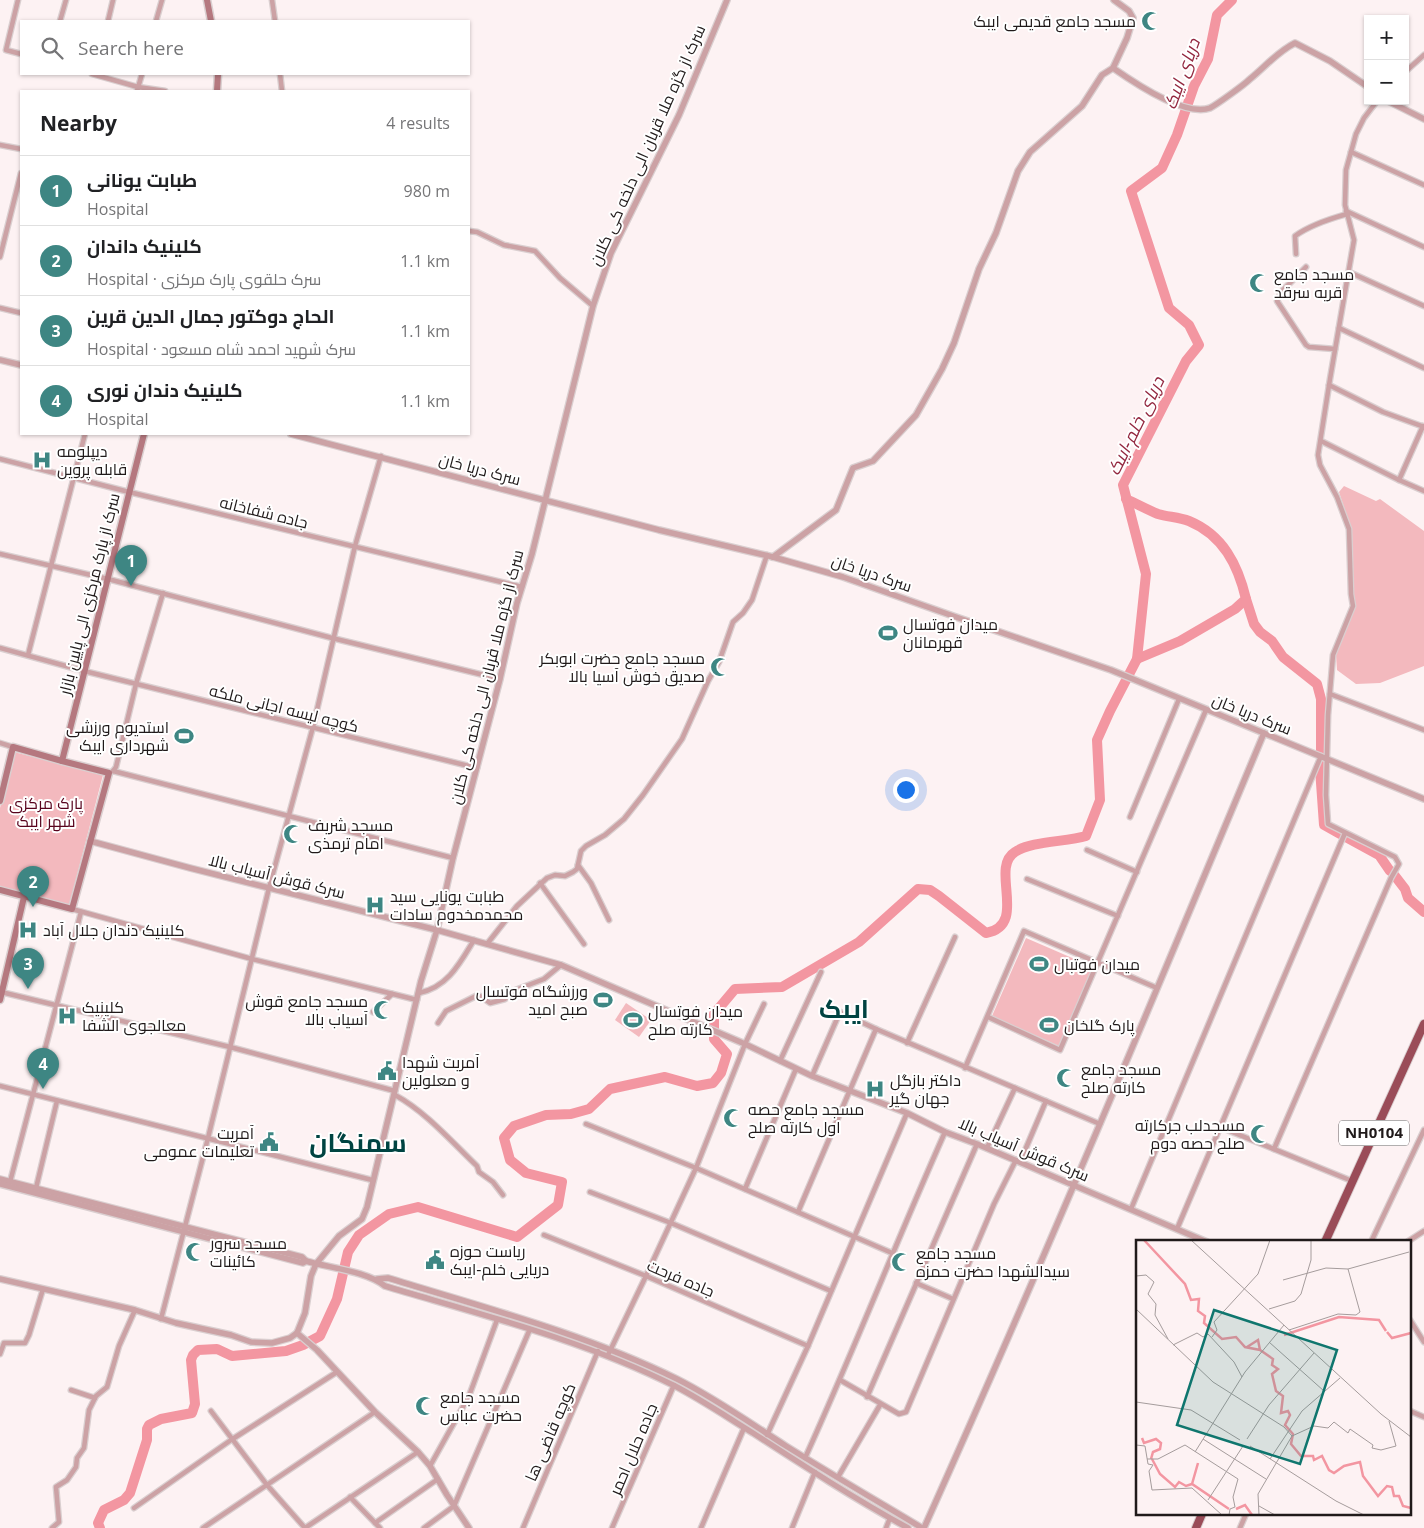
<!DOCTYPE html>
<meta charset="utf-8">
<style>
body{margin:0;font-family:"Open Sans",Cairo,sans-serif;background:#f2f2f2;color:#202124}
.controls{position:absolute;right:15px;top:15px;display:grid;overflow:hidden;border-radius:0px;box-shadow:0 1px 4px #0004}
.controls button{width:45px;height:45px;display:grid;place-items:center;padding:0;border:0;border-bottom:1px solid #e0e0e0;background:#fff;color:#202124;font:25px sans-serif}
.you{position:absolute;left:905px;top:789px;width:18px;height:18px;margin:-12px;border:4px solid #fff;border-radius:50%;background:#1a73e8;box-shadow:0 0 0 8px #1a73e833}
.badge{display:grid;place-items:center;width:32px;height:32px;border-radius:50%;background:#3e8683;color:#fff;font-size:16px;font-weight:700}
.pin{position:absolute;translate:-50% -41px;filter:drop-shadow(0 1px 2px #0008)}
.pin::after{content:'';position:absolute;top:26px;width:18px;height:15px;background:inherit;clip-path:polygon(0 0,100% 0,50% 100%)}
.list{margin:0;padding:0;list-style:none}
h2{display:flex;justify-content:space-between;align-items:center;height:65px;margin:0;padding:0 20px;font-size:21px}
h2 small{font-size:16px;font-weight:400;color:#757577}
.list li{display:grid;grid-template-columns:32px 1fr auto;gap:15px;align-items:center;box-sizing:border-box;height:70px;padding:0 20px;border-top:1px solid #e0e0e0}
.list b{display:block;font-size:19px;white-space:nowrap}
.list p{margin:0;font-size:16px;white-space:nowrap;color:#757577}
.list em{font-size:16px;font-style:normal;color:#757577}
.icon{flex:none;width:28px;height:28px;fill:none;stroke:currentColor;stroke-width:2;stroke-linecap:round;stroke-linejoin:round}
.map{position:relative;flex:none;width:1424px;height:1528px;overflow:hidden}
.search{position:absolute;background:#fff;box-shadow:0 1px 4px #0004;left:20px;top:20px;width:450px;height:55px;display:flex;align-items:center;gap:12px;box-sizing:border-box;padding:0 18px;border-radius:0px;color:#757577;font-size:19px}
.panel{position:absolute;background:#fff;box-shadow:0 1px 4px #0004;left:20px;top:90px;width:450px;height:345px;border-radius:0px}
.map>svg:first-child{display:block}
</style>
<div class="map">
<svg width="1424" height="1528" viewBox="0 0 1424 1528">
<rect width="100%" height="100%" fill="#fdf2f3"/>
<g fill="#f3b9be">
<path d="M1344,486L1376,501L1380,499L1424,531V666L1380,683L1356,684L1337,670L1336,655L1354,608L1351,528L1339,492Z"/>
<path d="M14,752L103,775L69,906L0,888V808Z"/>
<path d="M1026,938L1093,967L1059,1046L992,1016Z"/>
<path d="M626,1003L651,1020L639,1037L615,1020Z"/>
</g>
<g fill="none" stroke-linecap="round" stroke-linejoin="round">
<g stroke="#f396a1" stroke-width="10">
<path d="M1126,499C1137,504 1148,510 1158,514C1168,517 1179,517 1189,521C1223,535 1238,565 1246,599L1235,609L1180,641L1137,659"/>
<path d="M1246,599L1254,624L1260,632L1272,641L1283,657L1317,684L1321,699V751"/>
<path d="M1322,762L1320,769L1324,825L1340,834"/>
<path d="M1346,837L1379,855L1390,871"/>
<path d="M1395,876L1405,889L1408,898L1424,912"/>
<path d="M100,1528L98,1523L104,1510L124,1500L130,1493L147,1440V1429L149,1425L161,1419L192,1413L195,1404L191,1360L193,1355L198,1350L217,1349L232,1356L286,1351L303,1345L320,1336L337,1299L348,1252L359,1235L389,1214L418,1207L517,1237L558,1205L562,1182L526,1173L510,1160L504,1138L514,1126L546,1115L571,1114L589,1109L610,1089L665,1077L697,1086L713,1083L721,1073L727,1054L714,1039V1014L735,989L782,987L859,942L918,889L930,890L939,896L986,933C1029,925 989,868 1015,852C1031,841 1066,842 1086,836L1100,800L1097,740L1110,711L1137,659L1146,574L1123,485L1186,361L1199,345L1189,325L1169,308L1131,191L1162,168L1177,135L1194,86L1208,59L1217,15L1232,0"/>
</g>
<g stroke="#dacfd0" stroke-width="7">
<g id="minor">
<path d="M18,0L6,50L21,54"/>
<path d="M272,0L275,21"/>
<path d="M60,21L66,0"/>
<path d="M108,21L113,0"/>
<path d="M156,21L162,0"/>
<path d="M1405,72L1424,55"/>
<path d="M92,74L138,87L165,91"/>
<path d="M280,74L282,91"/>
<path d="M137,91L142,74"/>
<path d="M0,145L21,149"/>
<path d="M1351,152L1424,185"/>
<path d="M1346,211L1424,247"/>
<path d="M469,231L477,232L504,245L535,251L560,278L593,306"/>
<path d="M1296,254L1295,236C1310,225 1329,219 1347,214"/>
<path d="M0,257L21,173"/>
<path d="M1306,267L1281,292L1277,301L1306,345L1309,347L1335,349"/>
<path d="M1349,272L1424,306"/>
<path d="M0,308L21,313"/>
<path d="M1339,328L1424,368"/>
<path d="M1329,385L1383,412L1424,427"/>
<path d="M1321,441L1399,480L1424,491"/>
<path d="M0,459L129,492L522,587"/>
<path d="M1399,480L1423,426"/>
<path d="M0,554L108,579L332,638L500,679"/>
<path d="M0,648L84,671L477,768"/>
<path d="M28,655L85,434"/>
<path d="M1330,694L1424,730"/>
<path d="M0,743L13,747"/>
<path d="M113,771L453,858"/>
<path d="M113,771L116,767L136,684L163,593"/>
<path d="M1130,817L1179,699"/>
<path d="M1087,850L1137,872"/>
<path d="M578,865L591,883L609,920"/>
<path d="M1027,879L1118,916"/>
<path d="M540,883L584,944"/>
<path d="M72,909L252,959L417,1000"/>
<path d="M487,944L517,906L547,878L555,875L565,876L573,872L577,869L581,851L586,846L605,835L624,819L643,795L682,739L708,681L719,662L733,622L743,613L752,600L767,555"/>
<path d="M1,992L230,1047L395,1091"/>
<path d="M419,993C448,987 460,963 474,940"/>
<path d="M373,1012L392,994"/>
<path d="M988,1017L1060,1050L1206,710"/>
<path d="M438,1023L446,1011L476,996H480L490,1003L505,999L513,991L544,979L561,965"/>
<path d="M876,1029L1100,1124"/>
<path d="M907,1043L955,937"/>
<path d="M780,1061L821,972"/>
<path d="M965,1068L1024,931L1157,988"/>
<path d="M0,1086L372,1180"/>
<path d="M395,1095C426,1112 451,1141 477,1166L479,1172L493,1182L503,1195"/>
<path d="M586,1124L696,1168L892,1253"/>
<path d="M1220,1127L1352,1181"/>
<path d="M987,1148L1015,1088"/>
<path d="M1274,1149L1391,878L1399,864L1395,857L1328,824L1326,795L1328,715L1333,655L1353,606L1351,594L1349,529L1337,497L1320,465L1318,455L1330,379L1354,240L1345,205L1346,170L1356,134L1364,118L1377,101"/>
<path d="M1020,1162L1046,1101"/>
<path d="M10,1182L81,912"/>
<path d="M36,1188L57,1101"/>
<path d="M745,1189L796,1069"/>
<path d="M590,1192L671,1223L831,1291"/>
<path d="M1131,1209L1321,756"/>
<path d="M798,1212L876,1029L840,1012L812,1076"/>
<path d="M1177,1229L1345,833"/>
<path d="M544,1235L646,1276L808,1346"/>
<path d="M1371,1242L1424,1130"/>
<path d="M1407,1242L1424,1231"/>
<path d="M916,1283L953,1299"/>
<path d="M161,1319L208,1138L269,888L313,727L355,546L381,456"/>
<path d="M1410,1320L1424,1342"/>
<path d="M0,1354L4,1343H25L29,1335L43,1289"/>
<path d="M608,1355L646,1276L696,1168L745,1044L764,1004"/>
<path d="M840,1380L899,1414L906,1412L994,1204L1016,1160"/>
<path d="M71,1390L95,1398"/>
<path d="M867,1397L977,1144"/>
<path d="M211,1411L267,1485L305,1528L418,1452"/>
<path d="M1410,1411L1424,1417"/>
<path d="M767,1435L808,1346L907,1113"/>
<path d="M805,1458C854,1350 897,1240 945,1132"/>
<path d="M430,1466L469,1396L497,1320"/>
<path d="M838,1477L880,1405"/>
<path d="M350,1497L380,1528"/>
<path d="M134,1508L231,1440L337,1372"/>
<path d="M375,1523L438,1479"/>
<path d="M52,1528L59,1522L56,1487L67,1480L76,1467L77,1458L84,1448L89,1410L96,1396L107,1387L119,1346L135,1310"/>
<path d="M203,1528L375,1412"/>
<path d="M424,1528L454,1506L530,1329"/>
<path d="M523,1528L598,1351"/>
<path d="M612,1528L674,1385"/>
<path d="M701,1528L744,1428"/>
<path d="M792,1528L815,1472"/>
<path d="M886,1528L890,1518"/>
<path d="M1240,1528L1246,1514"/>
</g>
</g>
<g stroke="#dacfd0" stroke-width="8">
<g id="tertiary">
<path d="M1113,68C1133,82 1185,117 1210,108C1216,105 1244,85 1250,79C1265,67 1277,52 1295,43L1330,61L1368,87"/>
<path d="M1388,101L1424,119"/>
<path d="M0,360L21,365"/>
<path d="M291,434L659,530L773,557L843,577L956,617L1111,670L1424,799"/>
<path d="M773,557L836,510L853,468L873,461L916,415L942,369L954,343L979,269L996,233L1018,171L1030,152L1082,106L1102,75L1113,68L1127,38L1133,18L1129,11L1114,0"/>
<path d="M90,841L190,868L437,930L561,965L745,1044L812,1076L907,1113L945,1132L977,1144L1207,1242"/>
<path d="M0,1179L302,1257L306,1261"/>
<path d="M0,1184L303,1263L306,1261C330,1268 366,1271 385,1286C483,1315 583,1340 675,1386C702,1400 727,1417 753,1433C804,1466 855,1499 908,1528"/>
<path d="M0,1279L135,1310L176,1323L231,1335L251,1342L272,1343L290,1338L297,1333"/>
<path d="M377,1279L388,1278C486,1308 585,1334 677,1379C715,1398 750,1423 786,1446C831,1474 877,1501 922,1528"/>
<path d="M297,1333L305,1313L311,1276L316,1264L339,1236L362,1219L367,1207L421,981L437,930L453,858L500,679L517,603L532,554L593,306L611,253L679,115L727,0"/>
<path d="M297,1333L317,1350L375,1412L418,1452L430,1466L447,1495L469,1528"/>
<path d="M924,1528C1042,1265 1153,999 1264,733"/>
</g>
</g>
<g stroke="#dacfd0" stroke-width="9">
<g id="secondary">
<path d="M207,0L211,21"/>
<path d="M217,91L218,74"/>
<path d="M62,761L144,434"/>
<path d="M0,801L13,747L62,761L109,773L72,909L0,890"/>
<path d="M0,1000L24,897"/>
</g>
</g>
<g stroke="#dacfd0" stroke-width="10">
<g id="trunk">
<path d="M1325,1242L1424,1024"/>
<path d="M1196,1528L1202,1514"/>
</g>
</g>
<use href="#minor" stroke="#cca2a5" stroke-width="4.5"/>
<use href="#tertiary" stroke="#cca2a5" stroke-width="5.5"/>
<use href="#secondary" stroke="#b5787f" stroke-width="6"/>
<use href="#trunk" stroke="#9a4c58" stroke-width="8"/>
</g>
<defs>
<g id="mosque-bare" transform="scale(1.5)"><path d="M3.5-4.9A6 6 0 1 0 3.5 4.9A5 5 0 1 1 3.5-4.9Z" fill="#3e8683" stroke="#fff" stroke-width="2.5" paint-order="stroke"/></g>
<g id="hospital-bare" transform="scale(1.5)"><path d="M-5-5h3v3.5h4V-5h3V5h-3V1.5h-4V5h-3Z" fill="#3e8683" stroke="#fff" stroke-width="2.5" paint-order="stroke"/></g>
<g id="stadium-bare" transform="scale(1.5)"><path d="M0-5a6.5 5 0 1 0 0 10a6.5 5 0 1 0 0-10ZM-3.5-1.8h7v3.6h-7Z" fill="#3e8683" stroke="#fff" stroke-width="2.5" paint-order="stroke"/></g>
<g id="civic-bare" transform="scale(1.5)"><path d="M-.6-6.5H3V-4.5H.6V-3L4-1V1h2V6H-6V1h2V-1L-.6-3ZM-1.2 2.5V6h2.4V2.5Z" fill="#3e8683" stroke="#fff" stroke-width="2.5" paint-order="stroke"/></g>
</defs>
<g fill-rule="evenodd">
<use href="#mosque-bare" x="1151" y="21"/>
<use href="#mosque-bare" x="1259" y="283"/>
<use href="#hospital-bare" x="42" y="460"/>
<use href="#stadium-bare" x="888" y="633"/>
<use href="#mosque-bare" x="720" y="667"/>
<use href="#stadium-bare" x="184" y="736"/>
<use href="#mosque-bare" x="293" y="834"/>
<use href="#hospital-bare" x="375" y="905"/>
<use href="#hospital-bare" x="28" y="930"/>
<use href="#stadium-bare" x="1039" y="964"/>
<use href="#stadium-bare" x="603" y="1000"/>
<use href="#mosque-bare" x="383" y="1010"/>
<use href="#hospital-bare" x="67" y="1016"/>
<use href="#stadium-bare" x="633" y="1020"/>
<use href="#stadium-bare" x="1049" y="1025"/>
<use href="#civic-bare" x="387" y="1071"/>
<use href="#mosque-bare" x="1066" y="1078"/>
<use href="#hospital-bare" x="875" y="1089"/>
<use href="#mosque-bare" x="733" y="1118"/>
<use href="#mosque-bare" x="1260" y="1134"/>
<use href="#civic-bare" x="269" y="1142"/>
<use href="#mosque-bare" x="195" y="1252"/>
<use href="#civic-bare" x="435" y="1260"/>
<use href="#mosque-bare" x="901" y="1262"/>
<use href="#mosque-bare" x="425" y="1406"/>
</g>
<g text-anchor="middle" stroke-width="4" stroke-linejoin="round" paint-order="stroke">
<rect fill="#fff" stroke="#635f5f" stroke-width="1" x="1339" y="1120.5" width="70" height="25" rx="4"/>
<g font-size="15" font-weight="bold" fill="#201a1a">
<text x="1374" y="1138">NH0104</text>
</g>
<g font-size="16" fill="#201a1a" stroke="#fff" text-anchor="start">
<text x="1136" y="27" text-anchor="end">مسجد جامع قدیمی ایبک</text>
<text x="1274" y="280">مسجد جامع<tspan x="1274" dy="18">قریه سرقد</tspan></text>
<text x="57" y="457">دیپلومه<tspan x="57" dy="18">قابله پروین</tspan></text>
<text x="903" y="630">میدان فوتسال<tspan x="903" dy="18">قهرمانان</tspan></text>
<text x="705" y="664" text-anchor="end">مسجد جامع حضرت ابوبکر<tspan x="705" dy="18">صدیق خوش آسیا بالا</tspan></text>
<text x="169" y="733" text-anchor="end">استدیوم ورزشی<tspan x="169" dy="18">شهرداری ایبک</tspan></text>
<text x="308" y="831">مسجد شریف<tspan x="308" dy="18">امام ترمذی</tspan></text>
<text x="390" y="902">طبابت یونایی سید<tspan x="390" dy="18">محمدمخدوم سادات</tspan></text>
<text x="43" y="936">کلینیک دندان جلال آباد</text>
<text x="1054" y="970">میدان فوتبال</text>
<text x="588" y="997" text-anchor="end">ورزشگاه فوتسال<tspan x="588" dy="18">صبح امید</tspan></text>
<text x="368" y="1007" text-anchor="end">مسجد جامع قوش<tspan x="368" dy="18">آسیاب بالا</tspan></text>
<text x="82" y="1013">کلینیک<tspan x="82" dy="18">معالجوی الشفا</tspan></text>
<text x="648" y="1017">میدان فوتسال<tspan x="648" dy="18">کارته صلح</tspan></text>
<text x="1064" y="1031">پارک گلخان</text>
<text x="402" y="1068">آمریت شهدا<tspan x="402" dy="18">و معلولین</tspan></text>
<text x="1081" y="1075">مسجد جامع<tspan x="1081" dy="18">کارته صلح</tspan></text>
<text x="890" y="1086">داکتر بازگل<tspan x="890" dy="18">جهان گیر</tspan></text>
<text x="748" y="1115">مسجد جامع حصه<tspan x="748" dy="18">اول کارته صلح</tspan></text>
<text x="1245" y="1131" text-anchor="end">مسجدلب جرکارته<tspan x="1245" dy="18">صلح حصه دوم</tspan></text>
<text x="254" y="1139" text-anchor="end">آمریت<tspan x="254" dy="18">تعلیمات عمومی</tspan></text>
<text x="210" y="1249">مسجد سرور<tspan x="210" dy="18">کائینات</tspan></text>
<text x="450" y="1257">ریاست حوزه<tspan x="450" dy="18">دریایی خلم-ایبک</tspan></text>
<text x="916" y="1259">مسجد جامع<tspan x="916" dy="18">سیدالشهدا حضرت حمزه</tspan></text>
<text x="440" y="1403">مسجد جامع<tspan x="440" dy="18">حضرت عباس</tspan></text>
</g>
<g font-size="16" fill="#201a1a" stroke="#fff">
<text transform="translate(647 145) rotate(-66)" y="6">سرک از گزه ملا قربان الی دلخه کی کلان</text>
<text transform="translate(480 469) rotate(15)" y="6">سرک دریا خان</text>
<text transform="translate(264 512) rotate(14)" y="6">جاده شفاخانه</text>
<text transform="translate(872 573) rotate(19)" y="6">سرک دریا خان</text>
<text transform="translate(89 594) rotate(-76)" y="6">سرک از پارک مرکزی الی پایین بازار</text>
<text transform="translate(486 677) rotate(-76)" y="6">سرک از گزه ملا قربان الی دلخه کی کلان</text>
<text transform="translate(284 708) rotate(14)" y="6">کوچه لیسه اجانی ملکه</text>
<text transform="translate(1252 714) rotate(22)" y="6">سرک دریا خان</text>
<text transform="translate(277 876) rotate(14)" y="6">سرک قوش آسیاب بالا</text>
<text transform="translate(1024 1149) rotate(23)" y="6">سرک قوش آسیاب بالا</text>
<text transform="translate(681 1278) rotate(23)" y="6">جاده فرحت</text>
<text transform="translate(550 1432) rotate(-67)" y="6">کوچه قاضی ها</text>
<text transform="translate(633 1449) rotate(-67)" y="6">جاده حلال احمر</text>
</g>
<g font-size="16" fill="#58031d" stroke="#fff">
<text x="46" y="809">پارک مرکزی<tspan x="46" dy="18">شهر ایبک</tspan></text>
</g>
<g font-size="18" font-style="italic" fill="#932840" stroke="#fff">
<text transform="translate(1182 74) rotate(-70)" y="6">دریای ایبک</text>
<text transform="translate(1136 426) rotate(-64)" y="6">دریای خلم-ایبک</text>
</g>
<g font-size="26" font-weight="bold" fill="#004442" stroke="#fff">
<text x="844" y="1018">ایبک</text>
<text x="358" y="1152">سمنگان</text>
</g>
</g>
<g transform="translate(1136 1240)">
<rect width="275" height="275" fill="#fdf2f3"/>
<path fill="none" stroke="#f396a1" stroke-width="2.5" d="M8,0L49,44L55,60L63,59L62,71L69,76L68,83L86,99L100,97L109,107L124,110L137,119L136,125L142,129L136,134L140,151L147,156L145,173L152,171L154,175L149,185L157,194L155,204L165,216H177L178,220L186,216L193,230L198,233L208,226L224,222L227,236L242,256L251,246L256,247L258,256H263L267,266L275,268M251,92L256,98L275,93M148,95L203,77L243,80L250,91M111,107L122,100L124,110M6,198L8,203L20,199L25,203L24,209L17,212L15,219M16,219L24,234L39,247L43,242L50,246L56,244L93,269M56,244L62,223M100,269L109,265L116,275"/>
<path fill="none" stroke="#a59c9c" stroke-width="1" d="M55,0L245,174L275,197M0,36L10,35L18,42L12,54L20,64L19,75L32,99M147,40L190,28L212,29L273,12M0,69L77,142L148,187L156,196M133,69L159,61L165,54L175,20V0M153,90L202,74L220,75L224,72L212,29M76,97L81,90L78,82L122,34L134,0M133,102L188,151M37,105L61,93L67,97L72,94L98,122L106,137M0,162L55,170L104,200M156,196L178,186L192,188L198,182L212,193L214,189L237,205L236,208L245,210L260,206L253,181M67,199L130,239M111,199L133,165L178,113M0,205L9,206L12,224L17,225L13,231L16,250L56,248L86,275M114,206L200,261L228,275M59,212L109,132L148,85M11,219H22L49,205L102,239L97,257L99,267L94,269L93,275M134,219L166,171L204,138M72,260L107,206M123,266L139,275M123,275L122,254L156,196"/>
<path fill="#0f766e" fill-opacity="0.15" stroke="#0f766e" stroke-width="2.5" d="M78,70L201,110L164,224L41,185Z"/>
<rect width="275" height="275" fill="none" stroke="#201a1a" stroke-width="2.5"/>
</g>
</svg>
<div class="controls">
<button>+</button>
<button>−</button>
</div>
<div class="you"></div>
<div class="pin badge" style="left:131px;top:586px">1</div>
<div class="pin badge" style="left:33px;top:907px">2</div>
<div class="pin badge" style="left:28px;top:989px">3</div>
<div class="pin badge" style="left:43px;top:1089px">4</div>
<div class="search"><svg class="icon" aria-label="search" viewBox="0 0 24 24"><circle cx="10" cy="10" r="6"/><path d="M15 15l6 6"/></svg>Search here</div>
<section class="panel">
<h2>Nearby<small>4 results</small></h2>
<ul class="list">
<li><span class="badge">1</span><div><b>طبابت یونانی</b><p>Hospital</p></div><em>980 m</em></li>
<li><span class="badge">2</span><div><b>کلینیک داندان</b><p>Hospital · سرک حلقوی پارک مرکزی</p></div><em>1.1 km</em></li>
<li><span class="badge">3</span><div><b>الحاج دوکتور جمال الدین قرین</b><p>Hospital · سرک شهید احمد شاه مسعود</p></div><em>1.1 km</em></li>
<li><span class="badge">4</span><div><b>کلینیک دندان نوری</b><p>Hospital</p></div><em>1.1 km</em></li>
</ul>
</section>
</div>
